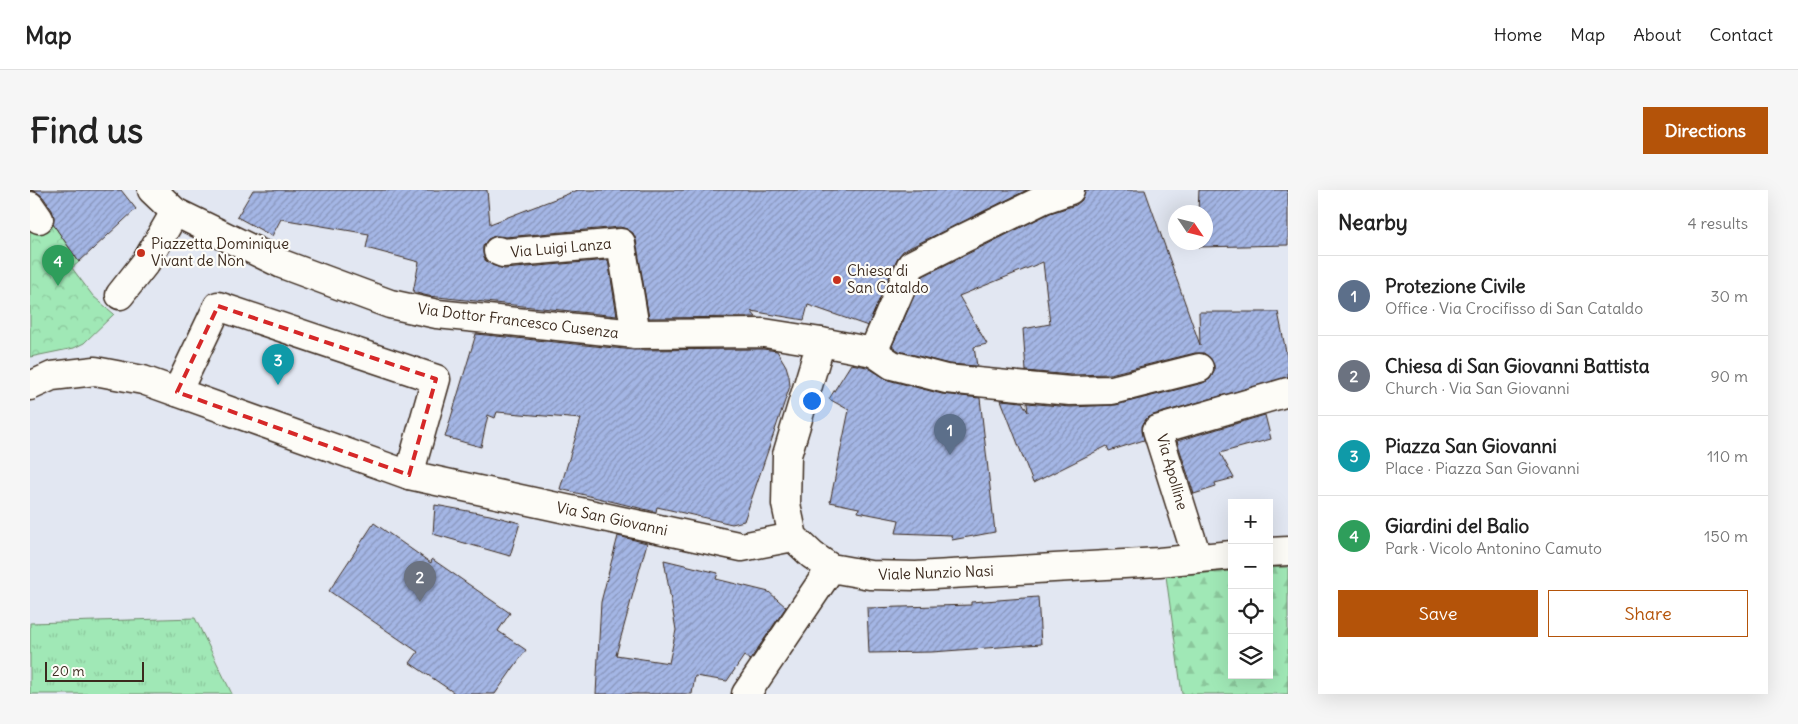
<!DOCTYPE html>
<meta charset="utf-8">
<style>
body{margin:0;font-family:Delius,sans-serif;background:#f6f6f6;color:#222}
.controls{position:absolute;right:15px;bottom:15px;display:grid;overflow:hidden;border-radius:0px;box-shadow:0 5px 20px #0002}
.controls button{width:45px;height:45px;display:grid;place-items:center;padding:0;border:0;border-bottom:1px solid #e0e0e0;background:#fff;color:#222;font:25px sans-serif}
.compass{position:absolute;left:1138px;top:15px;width:45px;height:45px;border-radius:50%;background:#fff;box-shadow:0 5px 20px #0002;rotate:125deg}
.scale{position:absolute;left:15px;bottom:12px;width:99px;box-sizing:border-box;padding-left:5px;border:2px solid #3b2a1e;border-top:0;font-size:14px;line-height:18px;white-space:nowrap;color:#3b2a1e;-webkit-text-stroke:4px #fdfcf7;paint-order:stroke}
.you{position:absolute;left:781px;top:210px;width:18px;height:18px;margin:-12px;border:4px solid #fff;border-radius:50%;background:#1a73e8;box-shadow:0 0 0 8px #1a73e833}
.badge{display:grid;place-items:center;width:32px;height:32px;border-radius:50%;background:#b45309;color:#fff;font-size:16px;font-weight:700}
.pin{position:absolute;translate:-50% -41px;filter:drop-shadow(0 1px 2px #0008)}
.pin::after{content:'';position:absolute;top:26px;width:18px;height:15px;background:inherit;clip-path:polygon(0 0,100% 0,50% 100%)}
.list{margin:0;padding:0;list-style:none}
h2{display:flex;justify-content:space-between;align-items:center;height:65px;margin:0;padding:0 20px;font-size:21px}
h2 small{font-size:16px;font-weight:400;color:#767676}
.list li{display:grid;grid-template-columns:32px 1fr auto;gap:15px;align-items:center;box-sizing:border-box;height:80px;padding:0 20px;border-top:1px solid #e0e0e0}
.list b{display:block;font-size:19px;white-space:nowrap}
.list p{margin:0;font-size:16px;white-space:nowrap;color:#767676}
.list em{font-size:16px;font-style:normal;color:#767676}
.actions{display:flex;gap:10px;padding:15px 20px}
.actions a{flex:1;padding:11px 0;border:1px solid #b45309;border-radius:0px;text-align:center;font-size:18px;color:#b45309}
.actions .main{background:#b45309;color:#fff}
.icon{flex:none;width:28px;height:28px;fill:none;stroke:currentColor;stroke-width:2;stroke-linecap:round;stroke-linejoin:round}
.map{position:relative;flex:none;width:1258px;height:504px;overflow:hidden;border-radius:0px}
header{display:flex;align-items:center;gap:30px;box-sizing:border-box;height:70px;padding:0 25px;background:#fff;border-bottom:1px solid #e0e0e0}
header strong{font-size:24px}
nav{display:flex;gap:28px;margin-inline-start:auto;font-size:18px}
.intro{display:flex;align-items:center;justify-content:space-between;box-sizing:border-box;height:120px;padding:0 30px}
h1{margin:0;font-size:35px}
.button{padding:12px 22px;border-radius:0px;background:#b45309;color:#fff;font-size:18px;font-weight:700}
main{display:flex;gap:30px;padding:0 30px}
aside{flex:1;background:#fff;border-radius:0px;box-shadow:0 5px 20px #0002}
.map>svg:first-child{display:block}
</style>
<header>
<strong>Map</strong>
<nav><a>Home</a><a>Map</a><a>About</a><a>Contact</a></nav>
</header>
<div class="intro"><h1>Find us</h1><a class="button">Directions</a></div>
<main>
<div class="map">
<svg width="1258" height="504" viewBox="0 0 1258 504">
<defs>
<pattern id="grass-tufts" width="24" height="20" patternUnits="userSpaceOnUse" patternTransform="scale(1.25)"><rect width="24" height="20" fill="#a0e8b6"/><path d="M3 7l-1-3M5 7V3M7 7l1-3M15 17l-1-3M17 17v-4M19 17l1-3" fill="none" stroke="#8bc79c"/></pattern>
<pattern id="forest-firs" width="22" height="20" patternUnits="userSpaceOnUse" patternTransform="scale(1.25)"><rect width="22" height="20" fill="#a0e8b6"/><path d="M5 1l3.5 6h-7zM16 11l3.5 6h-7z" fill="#8bc79c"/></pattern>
<pattern id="park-crowns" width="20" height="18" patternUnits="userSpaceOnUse" patternTransform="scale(1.25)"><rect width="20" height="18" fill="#a0e8b6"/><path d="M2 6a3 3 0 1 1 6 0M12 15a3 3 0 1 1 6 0" fill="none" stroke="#8bc79c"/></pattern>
<pattern id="building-hatch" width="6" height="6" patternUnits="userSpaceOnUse" patternTransform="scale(1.25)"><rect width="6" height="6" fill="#a4b6e5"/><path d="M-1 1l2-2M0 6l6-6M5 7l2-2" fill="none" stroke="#8794b9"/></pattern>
</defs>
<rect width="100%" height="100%" fill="#e2e7f2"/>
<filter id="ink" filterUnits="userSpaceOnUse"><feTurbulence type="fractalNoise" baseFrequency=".02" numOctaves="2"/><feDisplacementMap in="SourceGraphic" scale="10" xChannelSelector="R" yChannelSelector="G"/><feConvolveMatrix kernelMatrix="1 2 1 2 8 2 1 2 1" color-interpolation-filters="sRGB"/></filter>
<g filter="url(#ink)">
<path fill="url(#grass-tufts)" stroke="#6e896a" d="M165,428L202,504H0V433Z"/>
<path fill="url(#forest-firs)" stroke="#6e896a" d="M1258,377V504H1152L1136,386L1202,381V485H1239V378Z"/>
<path fill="url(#park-crowns)" stroke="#6e896a" d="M19,28L49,72L42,78L63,106L84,124L54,153L44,158L0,167V41Z"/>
<g fill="url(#building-hatch)" stroke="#3b2a1e">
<path d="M0,0H91L106,19L49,72L23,34L24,27L22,20L13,7L7,2Z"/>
<path d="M223,0H457L460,34L548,0H997L873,61L867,69L838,136L778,115L774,130L721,121L726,127L619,128L606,50L603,43L597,39L590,37L475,47L465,46L458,49L453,56V63L455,70L462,75L474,79L578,70L587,126L398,106L383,102L389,72L336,58L339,44L251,29L242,46L207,27Z"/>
<path d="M1055,0H1115L1170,155L1169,122H1248L1258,172V187L1123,225L1116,229L1112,236L1114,250L1079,261L1077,256L1003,293L971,210L992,212L998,222L997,213L1040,217L1086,215L1173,193L1180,189L1184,182V175L1180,168L1174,163H1165L1080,184L1041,185L996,181L993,139L1020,134L1013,72L929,106L957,154L944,157L947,176L919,174L869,161L862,156L893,86L1020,23L1046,15L1052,10Z"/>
<path d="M1169,0H1258V55L1169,57V52H1176V22H1168Z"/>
<path d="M446,144L604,160L733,159L747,161L756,176L759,186L760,196L714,331L702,334L627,317L626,322L530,299L551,229L467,222L465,228L458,225L451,257L415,247Z"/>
<path d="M821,174L837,177L858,190L912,204L950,208L965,342L922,350L921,345L866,343L869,330L828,322L829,318L800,312L819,220L799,209Z"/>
<path d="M1235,225L1241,249L1190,263L1204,288L1185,293L1186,297L1164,304L1147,251Z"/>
<path d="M405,315L460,325L490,333L480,366L403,344Z"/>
<path d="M344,333L401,373L402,369L480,423L468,441L496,460L465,504H426L380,473L388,462L299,401Z"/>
<path d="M588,346L617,353L586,465L639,473L646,440L634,370L688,383L686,389L739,402L756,417L720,470L714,466L697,491L665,486L662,504H566L571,412Z"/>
<path d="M1008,407L1011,454L902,462L839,463L837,418L941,415V412Z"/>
</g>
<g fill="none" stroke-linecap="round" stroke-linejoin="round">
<g stroke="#3b2a1e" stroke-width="31">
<g id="street">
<path d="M0,16L9,29"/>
<path d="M468,61L473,63L591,53L606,144"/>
<path d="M90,105L116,72L145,22"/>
<path d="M791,152L843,162L881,75L930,50L1014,9L1040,0"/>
<path d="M843,162L862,175L916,189L1040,201L1082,200L1169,178"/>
<path d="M0,196L22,186L65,181L113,190L379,285L712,357L763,347"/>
<path d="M147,202L188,116L406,189L379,285"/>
<path d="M1167,367L1127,240L1258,202"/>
<path d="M716,504L801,378"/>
</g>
</g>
<g stroke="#3b2a1e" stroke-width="31">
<g id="secondary">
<path d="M122,0L145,22L252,74L360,114L407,124L606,144L734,143L791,152L757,265L756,314L763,347L782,365L801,378L840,385L886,386L1129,372L1202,365"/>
<path d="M1239,362L1258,361"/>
</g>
</g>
<use href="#street" stroke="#fdfcf7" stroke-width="28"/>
<use href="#secondary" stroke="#fdfcf7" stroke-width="28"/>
</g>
</g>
<path fill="none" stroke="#d62828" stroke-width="4" stroke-dasharray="10 6" stroke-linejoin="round" d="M188,116L406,189L379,285L147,202Z"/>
<g fill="#c8321e" stroke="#fdfcf7" stroke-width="2">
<circle cx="111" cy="63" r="5"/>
<circle cx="807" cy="90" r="5"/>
</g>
<g text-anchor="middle" stroke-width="4.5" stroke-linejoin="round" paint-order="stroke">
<g font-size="15" fill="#3b2a1e" stroke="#fdfcf7" text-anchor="start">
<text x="121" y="59">Piazzetta Dominique<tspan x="121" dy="17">Vivant de Non</tspan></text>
<text x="817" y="86">Chiesa di<tspan x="817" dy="17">San Cataldo</tspan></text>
</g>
<g font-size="15" fill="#3b2a1e" stroke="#fdfcf7">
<text transform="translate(531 58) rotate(-5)" y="5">Via Luigi Lanza</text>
<text transform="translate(488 131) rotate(7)" y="5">Via Dottor Francesco Cusenza</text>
<text transform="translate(1142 282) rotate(74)" y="5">Via Apolline</text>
<text transform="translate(582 329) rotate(12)" y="5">Via San Giovanni</text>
<text transform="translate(906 383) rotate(-2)" y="5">Viale Nunzio Nasi</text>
</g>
</g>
</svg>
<div class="controls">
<button>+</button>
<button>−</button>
<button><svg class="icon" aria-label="locate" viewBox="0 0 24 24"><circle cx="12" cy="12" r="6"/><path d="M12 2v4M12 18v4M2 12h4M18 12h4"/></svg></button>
<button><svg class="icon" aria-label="layers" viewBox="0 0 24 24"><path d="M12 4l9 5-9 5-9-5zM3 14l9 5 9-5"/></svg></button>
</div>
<svg class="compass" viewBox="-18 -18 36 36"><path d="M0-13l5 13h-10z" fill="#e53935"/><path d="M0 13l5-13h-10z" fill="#767676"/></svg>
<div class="scale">20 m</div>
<div class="you"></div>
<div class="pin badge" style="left:920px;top:265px;background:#5c6f8a">1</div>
<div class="pin badge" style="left:390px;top:412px;background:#6b7280">2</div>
<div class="pin badge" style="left:248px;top:195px;background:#0f9aa8">3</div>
<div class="pin badge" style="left:28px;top:96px;background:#2e9e5b">4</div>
</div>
<aside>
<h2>Nearby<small>4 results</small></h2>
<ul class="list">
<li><span class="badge" style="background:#5c6f8a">1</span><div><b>Protezione Civile</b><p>Office · Via Crocifisso di San Cataldo</p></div><em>30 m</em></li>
<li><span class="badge" style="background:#6b7280">2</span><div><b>Chiesa di San Giovanni Battista</b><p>Church · Via San Giovanni</p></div><em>90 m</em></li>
<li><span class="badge" style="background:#0f9aa8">3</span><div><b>Piazza San Giovanni</b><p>Place · Piazza San Giovanni</p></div><em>110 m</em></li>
<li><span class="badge" style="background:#2e9e5b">4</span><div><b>Giardini del Balio</b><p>Park · Vicolo Antonino Camuto</p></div><em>150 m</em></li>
</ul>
<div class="actions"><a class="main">Save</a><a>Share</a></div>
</aside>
</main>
